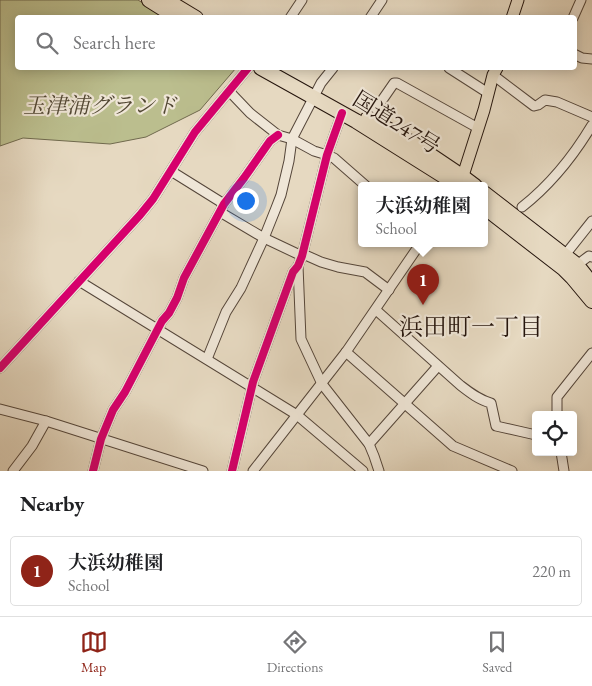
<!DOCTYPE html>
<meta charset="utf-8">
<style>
body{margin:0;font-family:"EB Garamond","Noto Serif JP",serif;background:#f6f6f6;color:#202124}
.controls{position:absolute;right:15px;bottom:15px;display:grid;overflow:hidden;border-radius:5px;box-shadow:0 2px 12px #0003}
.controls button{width:45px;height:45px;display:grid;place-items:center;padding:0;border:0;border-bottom:1px solid #e0e0e0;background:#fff;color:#202124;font:25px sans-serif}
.you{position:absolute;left:245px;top:200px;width:18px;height:18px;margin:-12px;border:4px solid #fff;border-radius:50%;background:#1a73e8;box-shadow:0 0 0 8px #1a73e833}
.badge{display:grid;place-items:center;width:32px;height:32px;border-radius:50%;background:#8f2418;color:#fff;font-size:16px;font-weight:700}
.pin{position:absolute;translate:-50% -41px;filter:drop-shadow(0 1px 2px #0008)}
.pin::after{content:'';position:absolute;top:26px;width:18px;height:15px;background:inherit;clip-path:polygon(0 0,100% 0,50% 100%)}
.popup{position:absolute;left:358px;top:182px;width:130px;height:65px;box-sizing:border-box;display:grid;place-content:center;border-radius:5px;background:#fff;filter:drop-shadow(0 1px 4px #0005);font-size:16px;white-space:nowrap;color:#757577}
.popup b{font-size:19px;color:#202124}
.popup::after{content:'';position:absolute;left:50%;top:100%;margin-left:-10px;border:10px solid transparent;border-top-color:#fff}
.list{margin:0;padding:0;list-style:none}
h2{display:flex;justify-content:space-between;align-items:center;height:65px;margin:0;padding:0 20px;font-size:21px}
h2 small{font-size:16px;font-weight:400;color:#757577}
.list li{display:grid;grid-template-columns:32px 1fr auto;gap:15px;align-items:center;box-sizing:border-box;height:70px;margin:0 10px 10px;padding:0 10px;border:1px solid #e0e0e0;border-radius:5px}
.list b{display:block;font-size:19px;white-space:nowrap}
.list p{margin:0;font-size:16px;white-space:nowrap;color:#757577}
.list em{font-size:16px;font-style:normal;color:#757577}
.icon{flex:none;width:28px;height:28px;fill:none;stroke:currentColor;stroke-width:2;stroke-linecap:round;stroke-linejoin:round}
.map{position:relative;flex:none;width:592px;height:471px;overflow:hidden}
.search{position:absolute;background:#fff;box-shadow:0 2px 12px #0003;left:15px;right:15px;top:15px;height:55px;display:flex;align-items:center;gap:12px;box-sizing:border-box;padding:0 18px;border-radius:5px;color:#757577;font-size:19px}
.sheet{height:145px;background:#fff}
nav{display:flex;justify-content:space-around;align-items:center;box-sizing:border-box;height:70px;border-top:1px solid #e0e0e0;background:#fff;font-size:14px;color:#757577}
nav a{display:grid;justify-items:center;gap:2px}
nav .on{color:#8f2418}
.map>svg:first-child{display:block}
</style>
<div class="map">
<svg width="592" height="471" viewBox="0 0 592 471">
<rect width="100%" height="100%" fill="#e6d9c1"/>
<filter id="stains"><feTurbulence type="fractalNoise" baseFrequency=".004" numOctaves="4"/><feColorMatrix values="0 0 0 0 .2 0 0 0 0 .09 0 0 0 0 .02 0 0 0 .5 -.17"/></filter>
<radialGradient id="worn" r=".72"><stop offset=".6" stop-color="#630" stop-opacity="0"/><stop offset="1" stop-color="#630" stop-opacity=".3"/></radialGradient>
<path fill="#bbbe8e" stroke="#706a4e" d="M0,0H138L165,17L18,18V68H236L200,110L146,137L110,144L23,138L0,146Z"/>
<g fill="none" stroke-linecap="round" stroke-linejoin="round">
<g stroke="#55463a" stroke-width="11">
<g id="minor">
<path d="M290,18L302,0"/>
<path d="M370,18L382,0"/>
<path d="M573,18L581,0"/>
<path d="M574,54L582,58L592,59"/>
<path d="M449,68L488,93"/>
<path d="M493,75L534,106L538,105L545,100L557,102L592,117"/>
<path d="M229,91L250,113L278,135L292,139L314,151L327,155L334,158L366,186"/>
<path d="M376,109L394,83H397L478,128"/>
<path d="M171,171L224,204"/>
<path d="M522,207C550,185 574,155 592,125"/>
<path d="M220,212L264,238L302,256"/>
<path d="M303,254L321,262L338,267L365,272L389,290"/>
<path d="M565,255L592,221"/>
<path d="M577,265L589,256L592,257"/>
<path d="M298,266L301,339L322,384L369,444L374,456L379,471"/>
<path d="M79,281L297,415L363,471"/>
<path d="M376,310L460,385C469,392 479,400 491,403L496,426L536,435"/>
<path d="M346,352L453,446L512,471"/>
<path d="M207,359L226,312L241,288L264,238L276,208L281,195L289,161L292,139L321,83L333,68"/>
<path d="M0,368L140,215L153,199L195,132L248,68"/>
<path d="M0,409L46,421L203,471"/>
<path d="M557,415V397L592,353"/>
<path d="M369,444L438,366"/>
<path d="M561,452L564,471"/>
<path d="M13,471L32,446L46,421"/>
<path d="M93,471L101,439L113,410L125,392L162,321L169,313L177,298L184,278L224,204L244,178L270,141L278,135"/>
<path d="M232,471L253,382L274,324L293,272L298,266L302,256L327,155L342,113"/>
<path d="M253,471L346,352L420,244"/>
</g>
</g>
<g stroke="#25150d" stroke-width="13">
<g id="major">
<path d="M512,18L518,0"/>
<path d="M460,185L484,110L493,75L497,68"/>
</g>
</g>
<g stroke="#25150d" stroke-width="16">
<g id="highway">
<path d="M149,0L173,15"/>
<path d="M166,0L196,18"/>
<path d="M261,68L356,121L453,182L458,186"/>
<path d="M368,118L414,144L463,177L475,186"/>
<path d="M484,193L577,265L592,284"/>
<path d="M484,207L564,269L572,277L592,301"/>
</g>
</g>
<use href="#minor" stroke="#efe6d7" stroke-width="9"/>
<use href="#major" stroke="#e6d9c1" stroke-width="11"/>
<use href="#highway" stroke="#e6d9c1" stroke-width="14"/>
<g stroke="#efe6d7" stroke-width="11">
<g id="cycleway">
<path d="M0,368L140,215L153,199L195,132L248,68"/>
<path d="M93,471L101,439L113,410L125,392L162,321L169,313L177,298L184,278L224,204L244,178L270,141L278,135"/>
<path d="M232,471L253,382L274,324L293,272L298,266L302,256L327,155L342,113"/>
</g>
</g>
<use href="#cycleway" stroke="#d6006c" stroke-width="8"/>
</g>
<g text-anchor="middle" stroke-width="4.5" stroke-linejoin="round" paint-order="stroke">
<g font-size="22" font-style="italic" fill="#524834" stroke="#efe6d7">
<text x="100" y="113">玉津浦グランド</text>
</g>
<g font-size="22" fill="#25150d" stroke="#efe6d7">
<text transform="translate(397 122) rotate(32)" y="8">国道247号</text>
</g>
<g font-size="24" fill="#25150d" stroke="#efe6d7">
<text x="471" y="335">浜田町一丁目</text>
</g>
</g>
<rect width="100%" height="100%" filter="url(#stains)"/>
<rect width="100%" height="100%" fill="url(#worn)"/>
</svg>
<div class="controls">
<button><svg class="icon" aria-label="locate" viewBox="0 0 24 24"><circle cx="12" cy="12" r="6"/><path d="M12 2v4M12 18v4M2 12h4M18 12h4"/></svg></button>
</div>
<div class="you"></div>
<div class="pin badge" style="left:423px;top:305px">1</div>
<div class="popup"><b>大浜幼稚園</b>School</div>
<div class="search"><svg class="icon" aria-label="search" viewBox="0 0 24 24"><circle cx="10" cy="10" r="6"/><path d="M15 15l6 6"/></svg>Search here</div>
</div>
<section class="sheet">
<h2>Nearby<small></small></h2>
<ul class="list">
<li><span class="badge">1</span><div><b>大浜幼稚園</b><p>School</p></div><em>220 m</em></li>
</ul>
</section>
<nav>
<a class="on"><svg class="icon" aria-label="map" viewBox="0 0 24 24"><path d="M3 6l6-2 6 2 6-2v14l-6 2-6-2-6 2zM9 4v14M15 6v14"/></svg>Map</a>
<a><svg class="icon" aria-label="directions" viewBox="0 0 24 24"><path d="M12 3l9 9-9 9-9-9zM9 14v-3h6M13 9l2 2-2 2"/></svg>Directions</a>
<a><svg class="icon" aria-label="saved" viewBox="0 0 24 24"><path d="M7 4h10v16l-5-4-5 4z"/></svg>Saved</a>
</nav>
